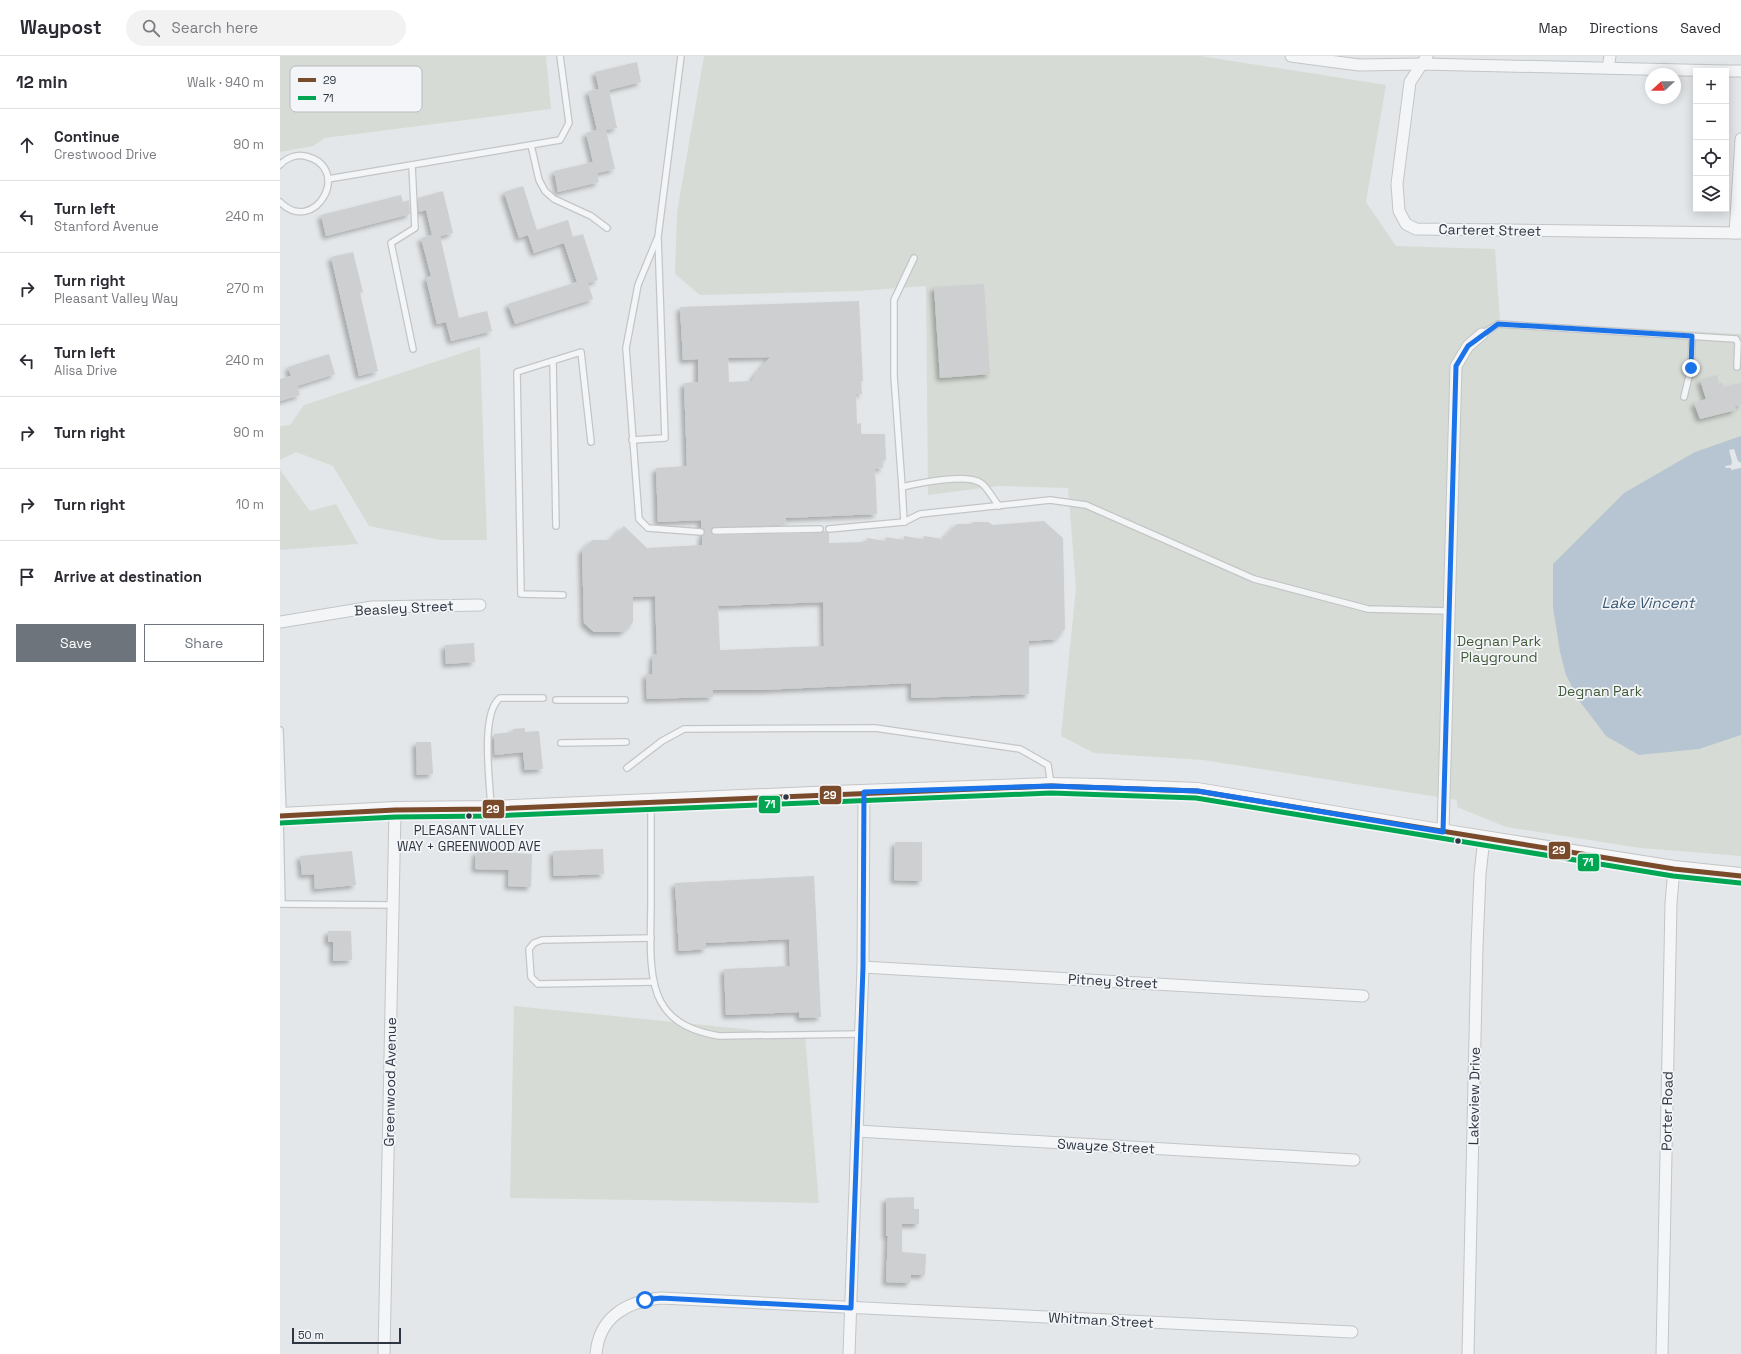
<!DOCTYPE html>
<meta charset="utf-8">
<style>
body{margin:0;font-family:"Space Grotesk",sans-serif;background:#f2f2f3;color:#2b2b33}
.controls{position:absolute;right:12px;top:12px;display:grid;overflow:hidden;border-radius:0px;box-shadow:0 2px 10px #0003}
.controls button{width:36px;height:36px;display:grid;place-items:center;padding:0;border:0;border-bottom:1px solid #e1e1e2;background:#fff;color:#2b2b33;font:20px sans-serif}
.compass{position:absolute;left:1365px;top:12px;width:36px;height:36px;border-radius:50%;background:#fff;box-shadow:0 2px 10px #0003;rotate:249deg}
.scale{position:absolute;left:12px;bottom:10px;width:109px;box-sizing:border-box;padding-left:4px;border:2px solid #2d3641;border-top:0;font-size:11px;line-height:14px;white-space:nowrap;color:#2d3641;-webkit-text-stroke:3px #f3f5f8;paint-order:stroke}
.stop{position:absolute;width:12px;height:12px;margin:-9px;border:3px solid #1a73e8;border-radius:50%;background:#fff}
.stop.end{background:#1a73e8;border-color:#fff;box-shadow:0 1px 4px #0008}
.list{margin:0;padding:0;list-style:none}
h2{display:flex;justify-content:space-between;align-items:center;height:52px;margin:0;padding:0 16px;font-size:17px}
h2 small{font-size:13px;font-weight:400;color:#7c7c81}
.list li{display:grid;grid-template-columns:26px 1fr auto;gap:12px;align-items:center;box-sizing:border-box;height:72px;padding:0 16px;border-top:1px solid #e1e1e2}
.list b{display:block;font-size:15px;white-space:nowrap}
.list p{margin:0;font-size:13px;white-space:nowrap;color:#7c7c81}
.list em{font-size:13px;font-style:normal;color:#7c7c81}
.actions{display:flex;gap:8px;padding:12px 16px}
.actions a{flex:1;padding:9px 0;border:1px solid #6d747c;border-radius:0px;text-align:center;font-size:14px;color:#6d747c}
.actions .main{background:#6d747c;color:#fff}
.icon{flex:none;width:22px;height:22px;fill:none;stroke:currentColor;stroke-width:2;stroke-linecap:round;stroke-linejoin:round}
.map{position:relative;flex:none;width:1461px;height:1298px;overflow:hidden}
header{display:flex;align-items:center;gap:24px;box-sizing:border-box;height:56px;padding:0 20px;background:#fff;border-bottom:1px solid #e1e1e2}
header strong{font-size:19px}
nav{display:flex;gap:22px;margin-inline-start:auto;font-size:14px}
.search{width:280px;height:36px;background:#f2f2f3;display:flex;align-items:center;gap:10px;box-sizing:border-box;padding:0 14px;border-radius:22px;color:#7c7c81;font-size:15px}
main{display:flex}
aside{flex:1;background:#fff}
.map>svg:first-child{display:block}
</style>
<header>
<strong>Waypost</strong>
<div class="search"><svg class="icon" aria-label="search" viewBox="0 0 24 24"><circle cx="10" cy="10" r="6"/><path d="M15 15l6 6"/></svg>Search here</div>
<nav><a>Map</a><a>Directions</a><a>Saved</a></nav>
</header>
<main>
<aside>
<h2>12 min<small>Walk · 940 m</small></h2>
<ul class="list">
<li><svg class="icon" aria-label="ahead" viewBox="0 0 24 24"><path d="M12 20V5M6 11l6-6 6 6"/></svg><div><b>Continue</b><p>Crestwood Drive</p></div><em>90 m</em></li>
<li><svg class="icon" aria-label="left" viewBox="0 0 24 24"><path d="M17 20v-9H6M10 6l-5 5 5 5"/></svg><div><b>Turn left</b><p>Stanford Avenue</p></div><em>240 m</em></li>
<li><svg class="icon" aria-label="right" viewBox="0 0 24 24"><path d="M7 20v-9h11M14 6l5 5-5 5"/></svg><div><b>Turn right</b><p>Pleasant Valley Way</p></div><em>270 m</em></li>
<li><svg class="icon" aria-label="left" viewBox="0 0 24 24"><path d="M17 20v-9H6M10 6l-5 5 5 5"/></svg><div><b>Turn left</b><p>Alisa Drive</p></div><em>240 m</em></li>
<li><svg class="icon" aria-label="right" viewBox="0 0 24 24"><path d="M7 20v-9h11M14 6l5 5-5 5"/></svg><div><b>Turn right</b></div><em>90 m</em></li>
<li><svg class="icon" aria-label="right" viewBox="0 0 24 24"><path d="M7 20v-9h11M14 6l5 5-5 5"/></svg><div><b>Turn right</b></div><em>10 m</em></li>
<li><svg class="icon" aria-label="arrive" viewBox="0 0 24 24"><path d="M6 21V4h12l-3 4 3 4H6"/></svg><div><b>Arrive at destination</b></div></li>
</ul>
<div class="actions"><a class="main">Save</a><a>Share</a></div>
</aside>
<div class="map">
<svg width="1461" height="1298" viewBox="0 0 1461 1298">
<defs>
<filter id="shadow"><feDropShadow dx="-3.5" dy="3.5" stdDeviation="2" flood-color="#0004"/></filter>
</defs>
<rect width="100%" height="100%" fill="#e4e7e9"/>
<g fill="#d6dcd5">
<path d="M0,0H266L271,53L45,82L33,90L0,96Z"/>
<path d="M424,0H921L1106,29L1086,146L1116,190L1215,193L1220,265L1461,278V800L1360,792L1226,771L1177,751V744L923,704L814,697L781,680L796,532L788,432L719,430L648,439L646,230L578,235L420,239L395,218L397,156Z"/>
<path d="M200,291L207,484H160L89,470L53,410L16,396L0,404V370L10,369L24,349Z"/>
<path d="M0,414L30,455L56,448L78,488L0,494Z"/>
<path d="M234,950L525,979L539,1147L230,1142Z"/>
</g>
<path fill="#b6c5d1" d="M1461,380V679L1419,693L1359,699L1326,680L1298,643L1286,619L1280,596L1273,551V508L1344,437L1415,396Z"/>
<path fill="#e4e7e9" d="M1454,393L1458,405L1461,407V412L1451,414V412H1446L1445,410L1451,409L1452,406L1449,394Z"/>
<g fill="#cdcfd1" fill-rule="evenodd" filter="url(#shadow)">
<path d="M357,6L361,26L329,34L337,72L326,74L335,113L317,117L319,126L278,136L274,115L313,106L306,77L317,74L308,35L319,33L315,16Z"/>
<path d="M243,130L257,174L288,164L293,181L303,178L318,224L308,227L313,243L235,268L228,248L297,226L284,187L254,197L248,179L239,182L224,136Z"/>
<path d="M163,135L173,177L160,180L179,262L207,255L212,275L171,285L166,266L157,268L146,222L151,220L141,182L152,179L146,154L139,156L138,142Z"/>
<path d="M121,139L123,146L129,144L130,158L46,180L41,159Z"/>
<path d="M73,196L83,236L80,237L98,315L79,320L51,201Z"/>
<path d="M704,228L710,318L660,322L654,231Z"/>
<path d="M579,245L583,325H581L582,338H576L577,368L581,367V378H605L606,404L602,405L603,412L595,413L597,458L506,462L505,468L511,469L435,471L431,473L432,478L435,479L540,477L544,475L549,477V487L587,486V482L605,485L606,481L624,484V480L643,483L644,480L663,483L677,468H690L693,466H708L713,469L764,465L783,482L785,573L776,583L749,585V638L631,642V627L481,634H433V641L367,643L366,618H372L373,599L377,598L375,540L353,541V566L343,576H314L304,567L302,495L312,484H330L344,470L367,492L422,489V480L425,476L421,472V464L378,466L376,412L407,410L404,327L418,326V303L403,304L400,251ZM490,301L475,319L472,325L449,326L448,302ZM543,546L544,590L440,594L438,550Z"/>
<path d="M49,298L55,318L17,330L20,339L0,345V323L11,320L8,311Z"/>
<path d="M1437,319L1439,327L1442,326L1444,331L1461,327V349L1455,350L1456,354L1420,363L1414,347L1426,343L1420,324Z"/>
<path d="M194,587L195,606L166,608L165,589Z"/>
<path d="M245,672V676L259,675L263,713L245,714L243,696L215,699L214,678L233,676V673Z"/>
<path d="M136,686H151L153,718L137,719Z"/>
<path d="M615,786H642V825L614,824Z"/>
<path d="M323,793L324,818L274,820L273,795Z"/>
<path d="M72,795L76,829L35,833L34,818L22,819L20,800Z"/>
<path d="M196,795L252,798L251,831L228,830L229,814L195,813Z"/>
<path d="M534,820L541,961L519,962V956L446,959L444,913L510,910L509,883L426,887V893L399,895L395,827Z"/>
<path d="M48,875H71L72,904L53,905V886H48Z"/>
<path d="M634,1141V1153H639V1168H622V1196L646,1198L645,1219H631L630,1227L606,1226L608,1180H606V1142Z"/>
</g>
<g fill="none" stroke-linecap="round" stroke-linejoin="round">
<g stroke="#c3c5c7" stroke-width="8">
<g id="service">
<path d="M251,89L259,124L265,135L274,143L311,160L327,172"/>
<path d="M0,109C6,102 16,98 25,100C74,111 35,181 0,146"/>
<path d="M132,109L135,172L111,187L133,293"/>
<path d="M48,123L280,84L289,67L280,0"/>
<path d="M377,183L358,229L346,292L359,463L368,472L421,476"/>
<path d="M634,202L614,244V320L622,431C639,427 688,417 701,427C708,432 713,443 719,450"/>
<path d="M1202,278L1218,268L1456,283L1458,287L1457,311"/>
<path d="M273,305L276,470"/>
<path d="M1404,341L1411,312L1412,280"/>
<path d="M352,384L385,382L378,181L401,0"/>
<path d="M622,431L624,466"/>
<path d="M549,473L624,466L640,458L770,444L806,449L974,523L1088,553L1169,555"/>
<path d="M435,475L540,473"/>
<path d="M283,539L241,538L237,316L301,296L311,386"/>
<path d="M276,644H345"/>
<path d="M0,674L3,758"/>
<path d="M281,687L346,686"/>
<path d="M347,712L382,685L404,673L595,672L740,693L768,709L771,729"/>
<path d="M371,747C371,780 371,814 371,847C371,876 367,921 381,946C393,968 416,976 439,980L581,978"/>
<path d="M211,751C210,727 200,657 220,642H263"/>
<path d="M0,761L2,848"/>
<path d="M0,848L113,849"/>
<path d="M371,882L262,884L254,887L249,893L251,921L258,928L374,926"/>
</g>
</g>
<g stroke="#c3c5c7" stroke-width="13">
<g id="minor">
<path d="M1011,0L1079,9L1143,8L1445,15"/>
<path d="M1147,0L1130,26L1117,128L1119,155L1126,168L1136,173L1461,177"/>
<path d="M1328,12L1330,0"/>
<path d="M1446,15H1461"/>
<path d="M1455,177L1461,83"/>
<path d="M0,566L92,551L200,549"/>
<path d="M1163,776L1176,310L1188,290L1202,278"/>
<path d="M583,911L1083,940"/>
<path d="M577,1075L1074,1104"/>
<path d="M104,1298L115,754"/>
<path d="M316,1298C319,1261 347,1245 381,1242L1072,1276"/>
<path d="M569,1298L583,911L584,736"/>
<path d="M1188,1298L1197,891L1200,818L1204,782"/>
<path d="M1382,1298L1391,847L1394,813"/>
</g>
</g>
<g stroke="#c3c5c7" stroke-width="18">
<path id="secondary" d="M0,760L115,754L211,753L554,738L771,730L820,731L917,735L1129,771L1394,813L1461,820"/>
</g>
<use href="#service" stroke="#f4f5f6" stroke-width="5.5"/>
<use href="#minor" stroke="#f4f5f6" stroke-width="11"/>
<use href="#secondary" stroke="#f7f7f8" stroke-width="16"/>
<g stroke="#f3f5f8" stroke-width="8">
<path id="bus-1" d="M0,760L115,754L211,753L771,730L917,735L1394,813L1461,820"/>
</g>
<g stroke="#f3f5f8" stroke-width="8">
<path id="bus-2" d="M0,767L115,761L211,760L771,737L916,742L1393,820L1460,827"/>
</g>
<use href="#bus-1" stroke="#7a4b2a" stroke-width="5"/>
<use href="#bus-2" stroke="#00a651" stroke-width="5"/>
</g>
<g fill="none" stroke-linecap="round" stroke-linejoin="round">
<path stroke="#1a73e8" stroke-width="5" d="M365,1244L381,1242L571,1252L583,911L584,736L771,730L918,735L1163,776L1176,310L1188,290L1218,268L1412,280L1411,312"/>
</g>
<g fill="#2d3641" stroke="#f3f5f8" stroke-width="1.5">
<circle cx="506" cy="741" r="3.5"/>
<circle cx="189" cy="760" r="3.5"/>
<circle cx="1178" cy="785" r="3.5"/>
</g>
<g text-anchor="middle" stroke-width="3.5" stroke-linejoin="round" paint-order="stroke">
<g font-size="13" fill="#2d3641" stroke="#f3f5f8">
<text x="189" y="779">PLEASANT VALLEY<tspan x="189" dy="16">WAY + GREENWOOD AVE</tspan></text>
</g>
<g font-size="14" fill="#2d3641" stroke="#f3f5f8">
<text transform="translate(1210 174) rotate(1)" y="5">Carteret Street</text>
<text transform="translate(124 552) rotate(-3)" y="5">Beasley Street</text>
<text transform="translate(833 925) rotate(3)" y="5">Pitney Street</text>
<text transform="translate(110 1026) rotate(-89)" y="5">Greenwood Avenue</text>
<text transform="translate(1194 1040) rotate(-89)" y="5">Lakeview Drive</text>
<text transform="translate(1387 1055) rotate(-89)" y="5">Porter Road</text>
<text transform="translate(826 1090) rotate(3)" y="5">Swayze Street</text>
<text transform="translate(821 1264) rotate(3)" y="5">Whitman Street</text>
</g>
<g font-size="14" fill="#445c3b" stroke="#f3f5f8">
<text x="1219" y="590">Degnan Park<tspan x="1219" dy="16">Playground</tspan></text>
<text x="1320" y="640">Degnan Park</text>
</g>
<g font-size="15" font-style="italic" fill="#3a5872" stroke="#f3f5f8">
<text x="1368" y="552">Lake Vincent</text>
</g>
</g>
<rect x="10" y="10" width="132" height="46" rx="6" fill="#f3f5f8" stroke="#b8bcc1" stroke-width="1"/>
<rect x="18" y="22" width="18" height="4" fill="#7a4b2a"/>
<rect x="18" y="40" width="18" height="4" fill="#00a651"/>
<g font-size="11" fill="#2d3641">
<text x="43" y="28">29</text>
<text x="43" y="46">71</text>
</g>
<g stroke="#f3f5f8" stroke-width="1.5">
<rect x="539" y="729" width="23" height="20" rx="4" fill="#7a4b2a"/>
<rect x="478" y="739" width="23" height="19" rx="4" fill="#00a651"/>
<rect x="202" y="743" width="23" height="20" rx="4" fill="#7a4b2a"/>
<rect x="1268" y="785" width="23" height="19" rx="4" fill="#7a4b2a"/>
<rect x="1297" y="797" width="23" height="19" rx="4" fill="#00a651"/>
</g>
<g font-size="11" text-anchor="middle" font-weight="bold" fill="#fff">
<text x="550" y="743">29</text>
<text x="490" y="752">71</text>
<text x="213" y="757">29</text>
<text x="1279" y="798">29</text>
<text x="1308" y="810">71</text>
</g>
</svg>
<div class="controls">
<button>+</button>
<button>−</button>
<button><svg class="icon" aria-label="locate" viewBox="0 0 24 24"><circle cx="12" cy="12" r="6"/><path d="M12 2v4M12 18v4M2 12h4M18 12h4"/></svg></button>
<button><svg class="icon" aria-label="layers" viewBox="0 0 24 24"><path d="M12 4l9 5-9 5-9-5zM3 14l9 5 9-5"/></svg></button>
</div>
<svg class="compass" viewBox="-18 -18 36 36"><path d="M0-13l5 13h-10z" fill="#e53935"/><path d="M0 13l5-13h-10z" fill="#7c7c81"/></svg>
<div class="scale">50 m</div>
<div class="stop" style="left:365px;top:1244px"></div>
<div class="stop end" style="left:1411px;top:312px"></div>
</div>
</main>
